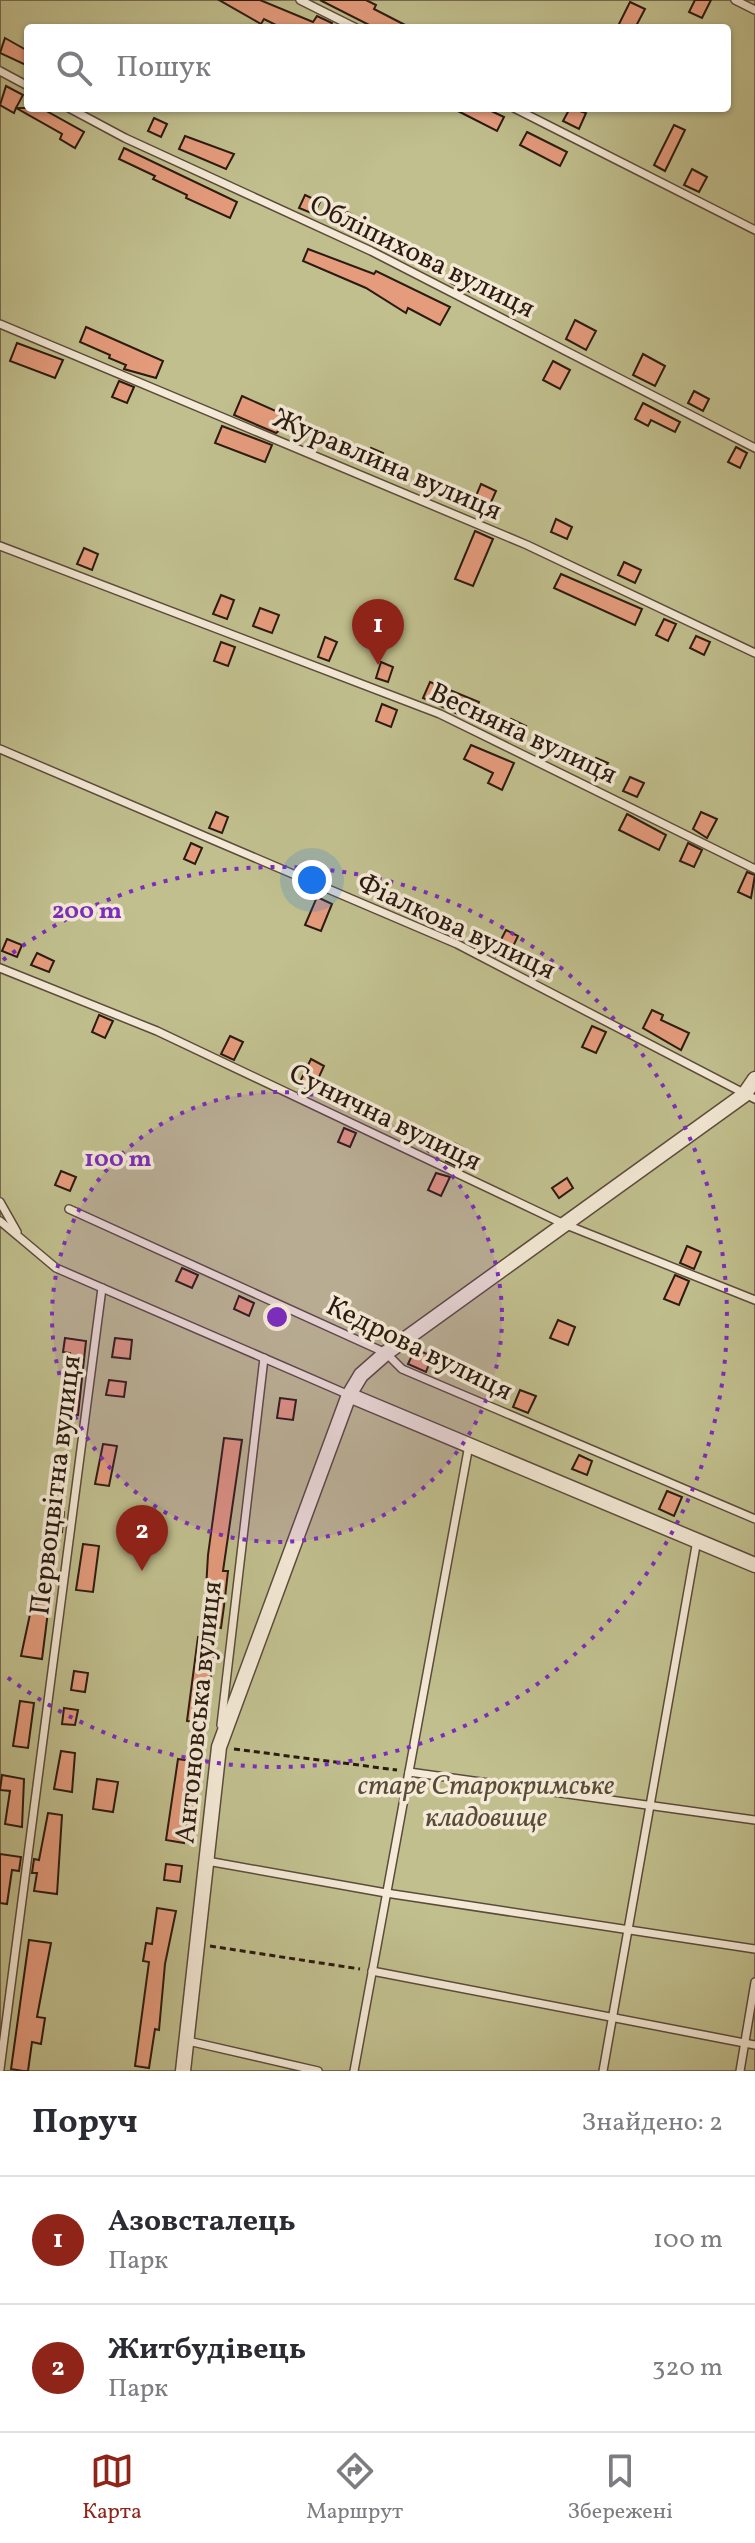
<!DOCTYPE html>
<html lang="uk">
<meta charset="utf-8">
<style>
body{margin:0;font-family:Vollkorn,serif;background:#f7f7f7;color:#2b2b33}
.you{position:absolute;left:312px;top:880px;width:28px;height:28px;margin:-20px;border:6px solid #fff;border-radius:50%;background:#1a73e8;box-shadow:0 0 0 12px #1a73e833}
.badge{display:grid;place-items:center;width:52px;height:52px;border-radius:50%;background:#8f2418;color:#fff;font-size:26px;font-weight:700}
.pin{position:absolute;translate:-50% -66px;filter:drop-shadow(0 2px 4px #0008)}
.pin::after{content:'';position:absolute;top:42px;width:28px;height:24px;background:inherit;clip-path:polygon(0 0,100% 0,50% 100%)}
.list{margin:0;padding:0;list-style:none}
h2{display:flex;justify-content:space-between;align-items:center;height:104px;margin:0;padding:0 32px;font-size:34px}
h2 small{font-size:26px;font-weight:400;color:#7c7c81}
.list li{display:grid;grid-template-columns:52px 1fr auto;gap:24px;align-items:center;box-sizing:border-box;height:128px;padding:0 32px;border-top:2px solid #e1e1e2}
.list b{display:block;font-size:30px;white-space:nowrap}
.list p{margin:0;font-size:26px;white-space:nowrap;color:#7c7c81}
.list em{font-size:26px;font-style:normal;color:#7c7c81}
.icon{flex:none;width:44px;height:44px;fill:none;stroke:currentColor;stroke-width:2;stroke-linecap:round;stroke-linejoin:round}
.map{position:relative;flex:none;width:755px;height:2071px;overflow:hidden}
.search{position:absolute;background:#fff;box-shadow:0 2px 6px #0004;left:24px;right:24px;top:24px;height:88px;display:flex;align-items:center;gap:20px;box-sizing:border-box;padding:0 28px;border-radius:8px;color:#7c7c81;font-size:30px}
.sheet{height:360px;background:#fff}
nav{display:flex;justify-content:space-around;align-items:center;box-sizing:border-box;height:112px;border-top:2px solid #e1e1e2;background:#fff;font-size:22px;color:#7c7c81}
nav a{display:grid;justify-items:center;gap:4px}
nav .on{color:#8f2418}
.map>svg:first-child{display:block}
</style>
<div class="map">
<svg width="755" height="2071" viewBox="0 0 755 2071">
<rect width="100%" height="100%" fill="#eedfc2"/>
<filter id="stains"><feTurbulence type="fractalNoise" baseFrequency=".0025" numOctaves="4"/><feColorMatrix values="0 0 0 0 .2 0 0 0 0 .09 0 0 0 0 .02 0 0 0 .5 -.17"/></filter>
<radialGradient id="worn" r=".72"><stop offset=".6" stop-color="#630" stop-opacity="0"/><stop offset="1" stop-color="#630" stop-opacity=".3"/></radialGradient>
<path fill="#c1bf8e" stroke="#766c4e" stroke-width="2" fill-rule="evenodd" d="M0,0H755V2071H0ZM28,28H727V108H28Z"/>
<g fill="#e59c7d" stroke="#2b1a0f" stroke-width="2">
<path d="M219,0H260L313,22L317,16L332,23L329,28H282L264,19L261,24Z"/>
<path d="M320,0H366L376,5L374,9L411,28H375Z"/>
<path d="M695,0H711L702,18L689,12Z"/>
<path d="M630,2L645,9L635,28H617Z"/>
<path d="M5,38L28,51V66L0,53Z"/>
<path d="M6,86L23,95L16,108H41L84,132L75,148L60,139L62,134L16,108L14,113L0,105Z"/>
<path d="M452,108H485L504,117L497,131Z"/>
<path d="M570,108L586,113L579,129L563,121Z"/>
<path d="M154,118L167,124L161,137L148,131Z"/>
<path d="M674,125L685,130L665,171L654,165Z"/>
<path d="M527,132L567,152L560,166L520,145Z"/>
<path d="M185,136L234,154L226,169L179,149Z"/>
<path d="M124,148L237,202L230,218L186,198L187,195L153,179L155,176L119,159Z"/>
<path d="M692,169L707,177L699,192L684,185Z"/>
<path d="M305,195L320,202L314,214L299,208Z"/>
<path d="M333,205L351,214L345,226L327,218Z"/>
<path d="M308,249L374,274L376,271L450,307L440,325L408,308L406,313L366,288L303,261Z"/>
<path d="M459,268L477,278L470,292L451,283Z"/>
<path d="M575,320L596,331L586,350L566,339Z"/>
<path d="M86,327L163,361L156,378L124,369L126,365L109,358L110,355L80,342Z"/>
<path d="M17,343L63,360L55,378L10,361Z"/>
<path d="M643,354L665,366L655,386L633,375Z"/>
<path d="M553,361L570,370L560,389L543,380Z"/>
<path d="M119,381L134,387L127,403L112,397Z"/>
<path d="M694,391L709,399L703,411L688,403Z"/>
<path d="M242,396L287,416L281,429L276,433L234,415Z"/>
<path d="M643,403L680,422L675,432L651,420L648,426L635,419Z"/>
<path d="M222,426L272,445L265,462L215,443Z"/>
<path d="M736,447L747,453L740,468L728,462Z"/>
<path d="M371,448L383,453L376,469L365,464Z"/>
<path d="M481,484L496,491L488,509L473,503Z"/>
<path d="M556,519L572,527L567,539L551,532Z"/>
<path d="M475,531L493,539L473,586L455,579Z"/>
<path d="M84,548L98,554L92,570L77,564Z"/>
<path d="M624,562L641,570L635,583L618,575Z"/>
<path d="M561,574L642,609L635,625L554,588Z"/>
<path d="M221,595L234,600L227,619L213,614Z"/>
<path d="M260,608L279,615L272,633L253,626Z"/>
<path d="M664,619L676,624L668,641L656,635Z"/>
<path d="M696,636L710,642L704,655L690,648Z"/>
<path d="M325,637L337,642L329,661L318,657Z"/>
<path d="M221,642L235,647L228,666L214,661Z"/>
<path d="M381,662L393,667L388,682L376,678Z"/>
<path d="M430,682L479,702L471,720L423,698Z"/>
<path d="M382,704L397,710L391,727L376,721Z"/>
<path d="M511,719L526,726L519,742L503,734Z"/>
<path d="M471,745L514,763L502,790L488,783L493,773L464,759Z"/>
<path d="M596,758L608,763L600,778L589,773Z"/>
<path d="M630,777L644,783L637,797L623,791Z"/>
<path d="M216,812L228,817L222,833L209,828Z"/>
<path d="M701,812L717,819L707,838L693,829Z"/>
<path d="M627,814L666,835L659,850L619,830Z"/>
<path d="M191,843L202,848L195,864L184,859Z"/>
<path d="M688,843L702,850L694,867L680,861Z"/>
<path d="M747,872L755,875L751,898L738,892Z"/>
<path d="M317,897L332,904L321,931L305,925Z"/>
<path d="M506,930L518,936L506,961L493,955Z"/>
<path d="M7,939L22,945L17,957L2,951Z"/>
<path d="M37,953L54,961L49,972L31,965Z"/>
<path d="M652,1010L663,1015L661,1020L689,1033L681,1050L643,1028Z"/>
<path d="M99,1015L113,1021L105,1038L92,1032Z"/>
<path d="M592,1026L606,1032L596,1053L582,1047Z"/>
<path d="M230,1036L243,1042L234,1060L221,1054Z"/>
<path d="M311,1059L324,1066L312,1092L298,1086Z"/>
<path d="M344,1128L356,1133L350,1147L338,1142Z"/>
<path d="M454,1143L464,1148L456,1166L446,1161Z"/>
<path d="M61,1171L76,1177L70,1191L55,1185Z"/>
<path d="M436,1173L450,1177L441,1196L428,1190Z"/>
<path d="M567,1178L573,1188L559,1198L552,1188Z"/>
<path d="M687,1246L701,1252L694,1269L680,1263Z"/>
<path d="M182,1268L198,1275L192,1288L176,1281Z"/>
<path d="M675,1275L689,1281L679,1305L664,1299Z"/>
<path d="M239,1296L254,1303L249,1316L234,1309Z"/>
<path d="M558,1320L575,1327L568,1345L550,1338Z"/>
<path d="M65,1338L86,1341L78,1415L64,1413L70,1353L63,1352Z"/>
<path d="M115,1338L132,1340L130,1359L112,1357Z"/>
<path d="M415,1349L432,1356L426,1372L408,1364Z"/>
<path d="M109,1380L126,1382L124,1397L106,1395Z"/>
<path d="M520,1390L536,1396L528,1413L513,1407Z"/>
<path d="M280,1398L296,1400L293,1420L277,1418Z"/>
<path d="M224,1438L242,1440L223,1571H228L224,1606L221,1628L217,1627L205,1724L187,1721L198,1637L202,1638L209,1589H206L208,1555Z"/>
<path d="M103,1444L117,1446L109,1486L95,1484Z"/>
<path d="M579,1455L592,1461L587,1475L572,1469Z"/>
<path d="M54,1482L66,1484L64,1503L52,1501Z"/>
<path d="M667,1491L682,1497L674,1516L659,1509Z"/>
<path d="M52,1510L64,1512L62,1532L49,1530Z"/>
<path d="M45,1538L57,1540L42,1659L21,1656L32,1605L36,1606Z"/>
<path d="M83,1544L99,1546L93,1592L76,1590Z"/>
<path d="M74,1671L88,1673L85,1692L71,1690Z"/>
<path d="M20,1701L34,1703L28,1748L13,1746Z"/>
<path d="M64,1708L78,1710L75,1725L62,1724Z"/>
<path d="M61,1751L75,1753L72,1792L54,1789Z"/>
<path d="M178,1759L198,1762L194,1812L188,1811L184,1843L166,1840Z"/>
<path d="M2,1775L24,1779L22,1827L5,1824L10,1791L0,1790Z"/>
<path d="M97,1779L118,1782L113,1812L93,1809Z"/>
<path d="M48,1813L62,1815L57,1894L34,1891L37,1873H32L34,1859L39,1860Z"/>
<path d="M0,1854L21,1857L19,1871L12,1870L7,1904L0,1903Z"/>
<path d="M166,1864L182,1866L180,1882L164,1880Z"/>
<path d="M157,1908L176,1911L165,1964L159,2030L155,2029L149,2068L135,2066L149,1962L143,1961L146,1943L152,1944Z"/>
<path d="M29,1940L51,1943L37,2017L45,2018L41,2044L32,2042L28,2071H23L11,2069Z"/>
</g>
<g fill="none" stroke-linecap="round" stroke-linejoin="round">
<g stroke="#5c4b3c" stroke-width="10">
<g id="service">
<path d="M300,0L356,28"/>
<path d="M735,0L755,10"/>
<path d="M0,71L28,86"/>
<path d="M69,108L125,138L371,251L755,448"/>
<path d="M514,108L755,230"/>
<path d="M0,324L527,545L755,653"/>
<path d="M0,546L440,714L755,869"/>
<path d="M0,749L457,944L755,1099"/>
<path d="M0,968L157,1031L564,1224L755,1300"/>
<path d="M0,1202L17,1232"/>
<path d="M69,1209L386,1353L402,1369L755,1519"/>
<path d="M0,1221L56,1268L349,1395"/>
<path d="M221,1725L264,1358"/>
<path d="M409,1772L755,1820"/>
<path d="M207,1861L386,1893L755,1949"/>
<path d="M372,1971L755,2045"/>
<path d="M188,2041L318,2071"/>
<path d="M0,2069L102,1288"/>
<path d="M354,2071L469,1445"/>
<path d="M603,2071L697,1540"/>
<path d="M740,2071L755,1982"/>
</g>
</g>
<g stroke="#5c4b3c" stroke-width="17">
<g id="minor">
<path d="M349,1395L755,1565"/>
<path d="M183,2071L219,1747L349,1395L361,1375L386,1353L744,1095L755,1079"/>
</g>
</g>
<g stroke="#2b1a0f" stroke-width="3" stroke-dasharray="6 4" stroke-linecap="butt">
<path d="M234,1749L397,1770"/>
<path d="M210,1946L360,1969"/>
</g>
<use href="#service" stroke="#f4ead7" stroke-width="7"/>
<use href="#minor" stroke="#f4ead7" stroke-width="14"/>
</g>
<circle cx="277" cy="1317" r="225" fill="#7b2cbf" fill-opacity=".12"/>
<g fill="none" stroke="#7b2cbf" stroke-width="4" stroke-dasharray="4 8">
<circle cx="277" cy="1317" r="225"/>
<path d="M3 960A450 450 0 1 1 3 1674"/>
</g>
<g text-anchor="middle" stroke-width="7" stroke-linejoin="round" paint-order="stroke">
<g font-size="28" fill="#2b1a0f" stroke="#f4ead7">
<text transform="translate(423 255) rotate(26)" y="10">Обліпихова вулиця</text>
<text transform="translate(388 463) rotate(23)" y="10">Журавлина вулиця</text>
<text transform="translate(524 732) rotate(25)" y="10">Весняна вулиця</text>
<text transform="translate(457 925) rotate(25)" y="10">Фіалкова вулиця</text>
<text transform="translate(386 1116) rotate(26)" y="10">Сунична вулиця</text>
<text transform="translate(420 1347) rotate(26)" y="10">Кедрова вулиця</text>
<text transform="translate(54 1485) rotate(-83)" y="10">Первоцвітна вулиця</text>
<text transform="translate(197 1712) rotate(-84)" y="10">Антоновська вулиця</text>
</g>
<g font-size="28" font-style="italic" fill="#584c35" stroke="#f4ead7">
<text x="486" y="1794">старе Старокримське<tspan x="486" dy="32">кладовище</tspan></text>
</g>
</g>
<circle cx="277" cy="1317" r="12" fill="#7b2cbf" stroke="#f4ead7" stroke-width="4"/>
<g font-size="24" text-anchor="middle" font-weight="bold" fill="#7b2cbf" stroke="#f4ead7" stroke-width="7" stroke-linejoin="round" paint-order="stroke">
<text x="87" y="918">200 m</text>
<text x="118" y="1166">100 m</text>
</g>
<rect width="100%" height="100%" filter="url(#stains)"/>
<rect width="100%" height="100%" fill="url(#worn)"/>
</svg>
<div class="you"></div>
<div class="pin badge" style="left:378px;top:665px">1</div>
<div class="pin badge" style="left:142px;top:1571px">2</div>
<div class="search"><svg class="icon" aria-label="search" viewBox="0 0 24 24"><circle cx="10" cy="10" r="6"/><path d="M15 15l6 6"/></svg>Пошук</div>
</div>
<section class="sheet">
<h2>Поруч<small>Знайдено: 2</small></h2>
<ul class="list">
<li><span class="badge">1</span><div><b>Азовсталець</b><p>Парк</p></div><em>100 m</em></li>
<li><span class="badge">2</span><div><b>Житбудівець</b><p>Парк</p></div><em>320 m</em></li>
</ul>
</section>
<nav>
<a class="on"><svg class="icon" aria-label="map" viewBox="0 0 24 24"><path d="M3 6l6-2 6 2 6-2v14l-6 2-6-2-6 2zM9 4v14M15 6v14"/></svg>Карта</a>
<a><svg class="icon" aria-label="directions" viewBox="0 0 24 24"><path d="M12 3l9 9-9 9-9-9zM9 14v-3h6M13 9l2 2-2 2"/></svg>Маршрут</a>
<a><svg class="icon" aria-label="saved" viewBox="0 0 24 24"><path d="M7 4h10v16l-5-4-5 4z"/></svg>Збережені</a>
</nav>
